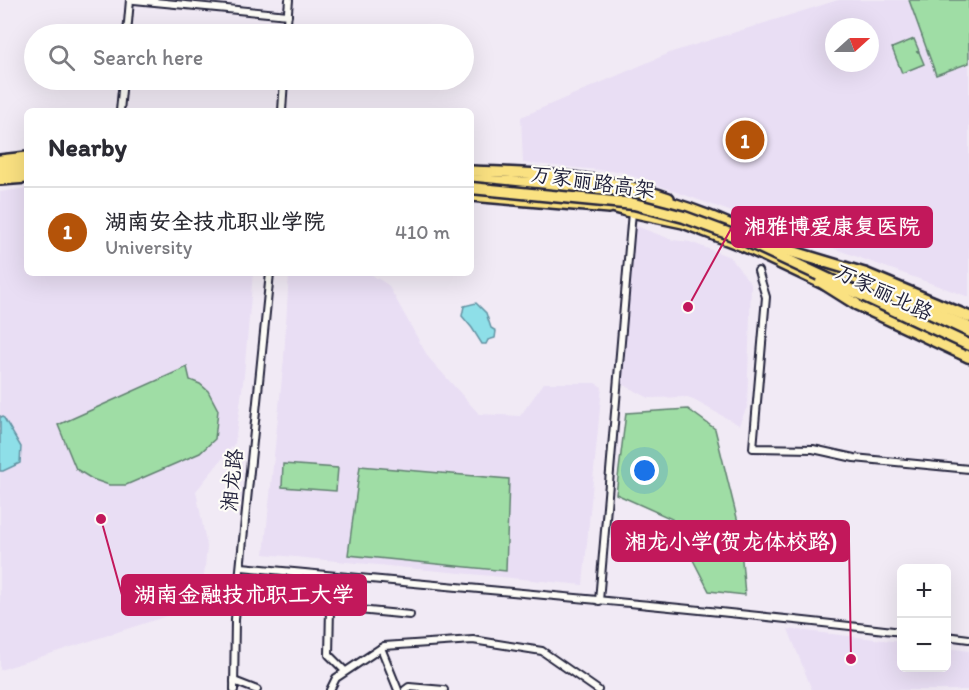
<!DOCTYPE html>
<meta charset="utf-8">
<style>
body{margin:0;font-family:Itim,"LXGW WenKai TC",sans-serif;background:#f2f2f3;color:#2b2b33}
.controls{position:absolute;right:18px;bottom:18px;display:grid;overflow:hidden;border-radius:9px;box-shadow:0 6px 24px #0002}
.controls button{width:54px;height:54px;display:grid;place-items:center;padding:0;border:0;border-bottom:2px solid #e1e1e2;background:#fff;color:#2b2b33;font:30px sans-serif}
.compass{position:absolute;left:825px;top:18px;width:54px;height:54px;border-radius:50%;background:#fff;box-shadow:0 6px 24px #0002;rotate:69deg}
.you{position:absolute;left:645px;top:471px;width:21px;height:21px;margin:-15px;border:4px solid #fff;border-radius:50%;background:#1a73e8;box-shadow:0 0 0 9px #1a73e833}
.badge{display:grid;place-items:center;width:39px;height:39px;border-radius:50%;background:#b45309;color:#fff;font-size:20px;font-weight:700}
.pin{position:absolute;translate:-50% -50%;border:3px solid #fff;box-shadow:0 2px 6px #0006}
.list{margin:0;padding:0;list-style:none}
h2{display:flex;justify-content:space-between;align-items:center;height:78px;margin:0;padding:0 24px;font-size:26px}
h2 small{font-size:20px;font-weight:400;color:#7c7c81}
.list li{display:grid;grid-template-columns:39px 1fr auto;gap:18px;align-items:center;box-sizing:border-box;height:90px;padding:0 24px;border-top:2px solid #e1e1e2}
.list b{display:block;font-size:22px;white-space:nowrap}
.list p{margin:0;font-size:20px;white-space:nowrap;color:#7c7c81}
.list em{font-size:20px;font-style:normal;color:#7c7c81}
.icon{flex:none;width:33px;height:33px;fill:none;stroke:currentColor;stroke-width:2;stroke-linecap:round;stroke-linejoin:round}
.map{position:relative;flex:none;width:969px;height:690px;overflow:hidden}
.search{position:absolute;background:#fff;box-shadow:0 6px 24px #0002;left:24px;top:24px;width:450px;height:66px;display:flex;align-items:center;gap:15px;box-sizing:border-box;padding:0 21px;border-radius:33px;color:#7c7c81;font-size:22px}
.panel{position:absolute;background:#fff;box-shadow:0 6px 24px #0002;left:24px;top:108px;width:450px;height:168px;border-radius:9px}
.map>svg:first-child{display:block}
</style>
<div class="map">
<svg width="969" height="690" viewBox="0 0 969 690">
<rect width="100%" height="100%" fill="#f1eaf5"/>
<filter id="ink" filterUnits="userSpaceOnUse"><feTurbulence type="fractalNoise" baseFrequency=".0167" numOctaves="2"/><feDisplacementMap in="SourceGraphic" scale="12" xChannelSelector="R" yChannelSelector="G"/><feConvolveMatrix kernelMatrix="1 2 1 2 8 2 1 2 1" color-interpolation-filters="sRGB"/></filter>
<g filter="url(#ink)">
<g fill="#e9def4" fill-rule="evenodd">
<path d="M838,0H969V297L621,172L523,163L521,117L672,52ZM834,27H870V63H834Z"/>
<path d="M27,188V273H253L244,375L235,443L196,491L207,547L201,605L0,670V192Z"/>
<path d="M633,225L673,240L690,242L730,257L751,284L747,407L739,425L688,397L649,398L618,382Z"/>
<path d="M289,273H369L388,285L428,357L479,414L520,416L544,383H595L602,387L583,585L264,554L284,358Z"/>
<path d="M788,629L901,642L902,668H946L947,648L969,651V690H812Z"/>
</g>
<g fill="#9fdda5" stroke="#608070" stroke-width="1.5">
<path d="M909,0H969V63L936,75Z"/>
<path d="M914,39L919,51L916,52H919L924,64L902,73L892,48Z"/>
<path d="M187,367L190,380L200,384L208,391L218,410L215,439L200,453L126,485H109L92,479L76,469L58,425Z"/>
<path d="M688,409L715,429L739,526L745,595L709,591L672,519L616,494L626,413Z"/>
<path d="M283,464L338,468L336,491L282,487Z"/>
<path d="M360,466L509,479L506,571L348,555Z"/>
</g>
<g fill="#8edfe8" stroke="#6393a3" stroke-width="1.5">
<path d="M476,303L486,313L491,328L496,331L495,338L488,340L486,344H482L472,328L462,316L464,306Z"/>
<path d="M0,416L4,418L21,447L20,463L3,471H0Z"/>
</g>
<g fill="none" stroke-linecap="round" stroke-linejoin="round">
<g stroke="#22223b" stroke-width="10">
<g id="street">
<path d="M134,0L288,15"/>
<path d="M127,34L130,0"/>
<path d="M286,34L289,0"/>
<path d="M120,111L123,80"/>
<path d="M282,111L284,80"/>
<path d="M758,271L766,297L753,448L813,449L854,458L969,469"/>
<path d="M242,567C462,588 682,606 902,632"/>
<path d="M599,601L632,212"/>
<path d="M287,603L410,615"/>
<path d="M330,608L329,655L345,671"/>
<path d="M946,636L969,639"/>
<path d="M381,648L398,690"/>
<path d="M234,681L257,690"/>
<path d="M234,690L235,619L270,273"/>
<path d="M330,690L336,678L384,646L473,640L542,651L598,690"/>
<path d="M405,690L409,687L444,690"/>
</g>
</g>
<g stroke="#22223b" stroke-width="14">
<g id="primary">
<path d="M0,160L27,157"/>
<path d="M471,171C537,173 606,176 669,198"/>
<path d="M0,180L27,178"/>
<path d="M471,196L609,208"/>
<path d="M626,211L683,223L745,247L825,285"/>
<path d="M872,284L969,327"/>
<path d="M909,323L943,339"/>
</g>
</g>
<g stroke="#22223b" stroke-width="15">
<g id="highway">
<path d="M0,167L27,166"/>
<path d="M3,173L27,174"/>
<path d="M471,180C527,183 585,184 639,195C691,205 741,230 789,252"/>
<path d="M603,204L632,212"/>
<path d="M803,258L969,334"/>
<path d="M866,274L969,317"/>
<path d="M856,304L969,357"/>
</g>
</g>
<use href="#street" stroke="#fdfcf7" stroke-width="6"/>
<use href="#primary" stroke="#fae181" stroke-width="9"/>
<use href="#highway" stroke="#fae181" stroke-width="10"/>
<g stroke="#22223b" stroke-width="15" stroke-linecap="butt">
<g id="highway-bridge">
<path d="M471,188L634,204L684,217L738,237L969,345"/>
<path d="M780,248L866,274"/>
<path d="M821,282L856,304"/>
</g>
</g>
<use href="#highway-bridge" stroke="#fae181" stroke-width="10"/>
</g>
</g>
<g text-anchor="middle" stroke-width="4.5" stroke-linejoin="round" paint-order="stroke">
<g font-size="21" fill="#22223b" stroke="#fdfcf7">
<text transform="translate(593 182) rotate(8)" y="7">万家丽路高架</text>
<text transform="translate(884 292) rotate(25)" y="7">万家丽北路</text>
<text transform="translate(232 480) rotate(-84)" y="7">湘龙路</text>
</g>
</g>
<path fill="none" stroke="#c2185b" stroke-width="2" d="M688 307L732 227M851 659L849 541M101 519L122 595"/>
<g fill="#c2185b" stroke="#fdfcf7" stroke-width="2">
<circle cx="688" cy="307" r="6"/>
<circle cx="851" cy="659" r="6"/>
<circle cx="101" cy="519" r="6"/>
</g>
<g fill="#c2185b" stroke="#c2185b" stroke-width="2">
<rect x="732" y="207" width="200" height="40" rx="6"/>
<rect x="612" y="521" width="237" height="40" rx="6"/>
<rect x="122" y="575" width="244" height="40" rx="6"/>
</g>
<g font-size="22" text-anchor="middle" font-weight="bold" fill="#fff">
<text x="832" y="234">湘雅博爱康复医院</text>
<text x="731" y="549">湘龙小学(贺龙体校路)</text>
<text x="244" y="602">湖南金融技术职工大学</text>
</g>
</svg>
<div class="controls">
<button>+</button>
<button>−</button>
</div>
<svg class="compass" viewBox="-18 -18 36 36"><path d="M0-13l5 13h-10z" fill="#e53935"/><path d="M0 13l5-13h-10z" fill="#7c7c81"/></svg>
<div class="you"></div>
<div class="pin badge" style="left:745px;top:140px">1</div>
<div class="search"><svg class="icon" aria-label="search" viewBox="0 0 24 24"><circle cx="10" cy="10" r="6"/><path d="M15 15l6 6"/></svg>Search here</div>
<section class="panel">
<h2>Nearby<small></small></h2>
<ul class="list">
<li><span class="badge">1</span><div><b>湖南安全技术职业学院</b><p>University</p></div><em>410 m</em></li>
</ul>
</section>
</div>
